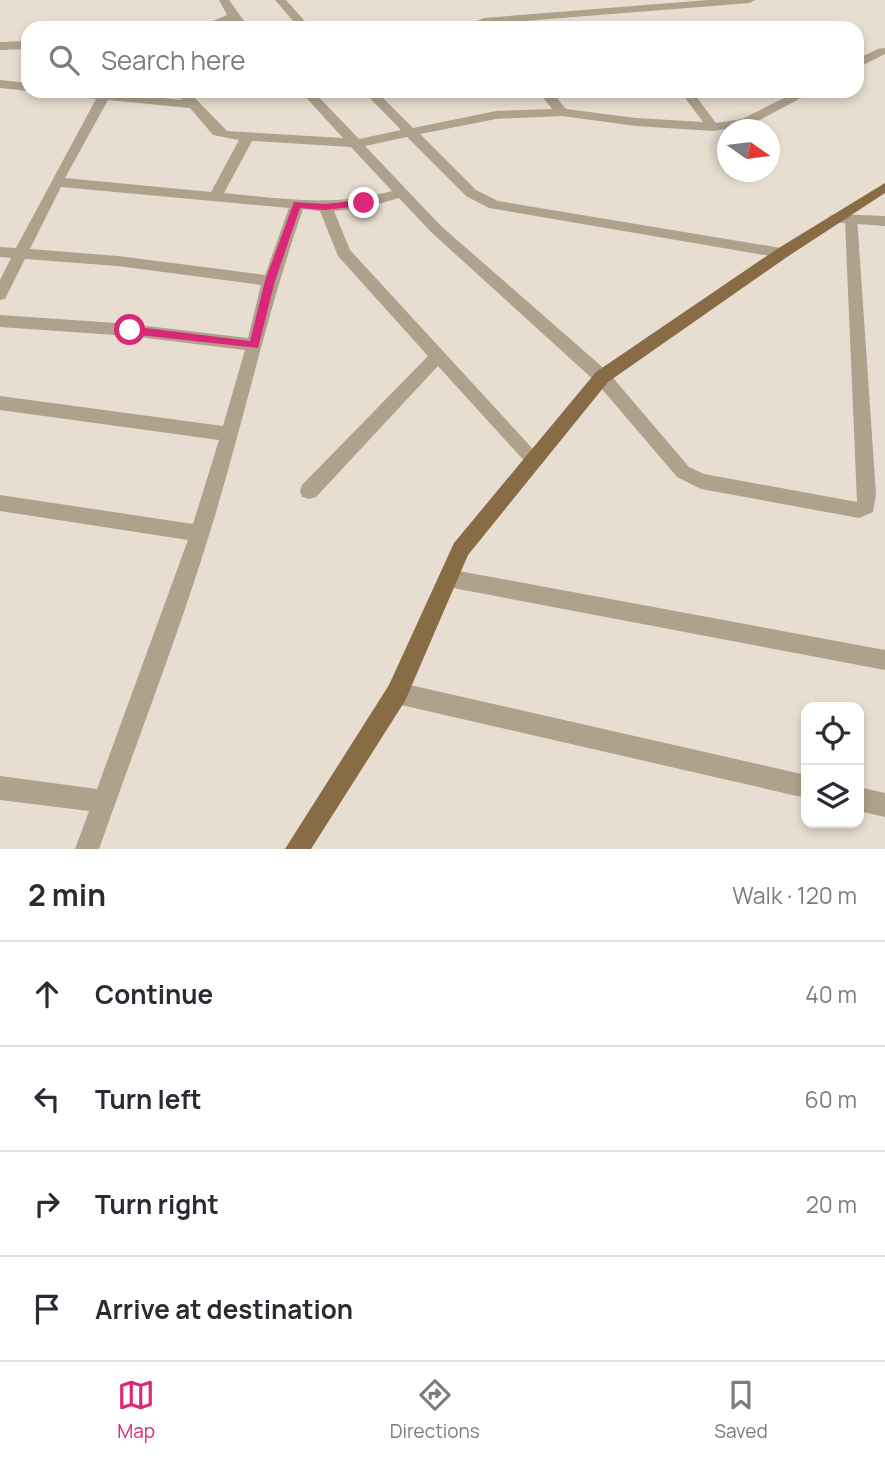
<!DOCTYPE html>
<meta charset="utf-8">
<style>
body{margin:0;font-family:Manrope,sans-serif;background:#f7f7f7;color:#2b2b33}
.controls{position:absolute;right:21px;bottom:21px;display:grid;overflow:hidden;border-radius:14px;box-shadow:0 4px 10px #0003}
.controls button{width:63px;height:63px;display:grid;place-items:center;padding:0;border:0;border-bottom:2px solid #e1e1e2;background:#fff;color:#2b2b33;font:35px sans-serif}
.compass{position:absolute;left:717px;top:119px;width:63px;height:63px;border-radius:50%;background:#fff;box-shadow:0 4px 10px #0003;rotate:104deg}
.stop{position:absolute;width:21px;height:21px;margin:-16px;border:5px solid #db2777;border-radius:50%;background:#fff}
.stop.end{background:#db2777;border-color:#fff;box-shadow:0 2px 7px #0008}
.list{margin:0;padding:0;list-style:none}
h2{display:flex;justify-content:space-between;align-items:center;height:91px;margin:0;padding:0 28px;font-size:30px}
h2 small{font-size:23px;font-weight:400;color:#7c7c81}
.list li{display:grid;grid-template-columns:46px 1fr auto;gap:21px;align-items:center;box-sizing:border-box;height:105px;padding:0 28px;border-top:2px solid #e1e1e2}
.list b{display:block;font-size:26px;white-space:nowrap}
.list em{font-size:23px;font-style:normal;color:#7c7c81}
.icon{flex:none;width:38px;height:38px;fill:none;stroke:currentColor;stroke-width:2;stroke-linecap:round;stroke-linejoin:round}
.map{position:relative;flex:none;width:885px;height:849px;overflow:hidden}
.search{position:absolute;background:#fff;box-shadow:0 4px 10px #0003;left:21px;right:21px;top:21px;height:77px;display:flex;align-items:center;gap:18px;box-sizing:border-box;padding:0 24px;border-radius:21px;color:#7c7c81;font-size:26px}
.sheet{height:511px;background:#fff}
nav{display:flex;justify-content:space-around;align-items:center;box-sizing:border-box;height:98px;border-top:2px solid #e1e1e2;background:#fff;font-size:19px;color:#7c7c81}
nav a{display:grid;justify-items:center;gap:4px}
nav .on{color:#db2777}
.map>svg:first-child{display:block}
</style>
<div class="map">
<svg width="885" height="849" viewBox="0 0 885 849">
<rect width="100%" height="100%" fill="#e7ddd0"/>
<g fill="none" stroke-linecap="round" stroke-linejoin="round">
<g fill="#afa18c" fill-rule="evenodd">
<path d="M219,0H229L249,28H237L231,22L213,28H196L227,15Z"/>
<path d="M275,0H286L311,28H299Z"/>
<path d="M708,0H755L750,3L485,24V28H473L472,23L484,18Z"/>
<path d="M28,41V49L0,50V42Z"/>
<path d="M885,48V54L857,68V59L878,49Z"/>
<path d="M0,80L28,83V91L0,88Z"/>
<path d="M51,91H93L182,100L175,91H188L227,131L343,138L300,91H313L359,139L401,130L363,91H376L413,128L496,111L552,109L538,91H551L566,109L636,118L703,122L680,91H692L716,123L742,119L798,91H814L750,125L713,131L636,126L562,116L496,119L420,134L476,190L498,201L787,249L789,253L787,257L782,258L489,208L466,196L407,137L365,146L441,226L608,372L689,467L704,474L857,502L845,220L852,215L857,217L876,494L873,512L859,518L701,489L677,477L596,382L431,232L399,198L364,208L334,211L350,250L543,460L540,465L534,467L528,465L438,366L316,497L309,499L302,497L300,491L302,485L428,356L338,256L320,211L303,209C266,315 243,425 210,532C177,639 136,744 99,849H75L89,811L0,800V776L97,789L188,540L0,511V495L193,524L219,440L0,410V396L223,426L245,350L130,336L0,327V315L130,324L248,338L261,285L118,266L25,259L5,299L0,300V280L11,258L0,257V247L16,248L96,99L57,95ZM108,100L190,108L213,135L239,140L211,192L65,178ZM252,141L351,147L392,191C332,207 285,199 224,193ZM61,187L289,208L265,275L118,256L30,249Z"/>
<path d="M448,569L885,650V670L448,587L441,584L438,578L441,572Z"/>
<path d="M397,682L806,775V798L397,704L389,701L386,693L389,685Z"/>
<path d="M859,787L885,793V817L859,811Z"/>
</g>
<path fill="#afa18c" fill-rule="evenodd" d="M835,214L885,216V226L830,222L828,219L830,216Z"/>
<path fill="#876c45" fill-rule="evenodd" d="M885,183V193L787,257L608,382L468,555L405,701L311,849H285L389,685L454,543L596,372L777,249Z"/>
</g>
<path fill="#db2777" d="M364,200L369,203L368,205L325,210L300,208L275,281L258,348L130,334L124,330L130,326L250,341L265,281L294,202L325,204Z"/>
</svg>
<div class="controls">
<button><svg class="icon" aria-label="locate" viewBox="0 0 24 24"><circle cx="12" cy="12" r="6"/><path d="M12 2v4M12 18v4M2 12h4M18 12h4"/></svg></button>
<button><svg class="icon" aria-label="layers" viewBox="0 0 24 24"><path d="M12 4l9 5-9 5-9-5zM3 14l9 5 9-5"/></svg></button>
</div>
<svg class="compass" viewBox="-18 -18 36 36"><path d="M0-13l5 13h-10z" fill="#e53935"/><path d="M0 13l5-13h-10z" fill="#7c7c81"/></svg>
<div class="stop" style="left:130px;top:330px"></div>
<div class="stop end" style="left:364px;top:203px"></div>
<div class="search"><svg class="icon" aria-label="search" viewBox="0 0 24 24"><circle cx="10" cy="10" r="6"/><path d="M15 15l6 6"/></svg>Search here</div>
</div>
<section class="sheet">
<h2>2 min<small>Walk · 120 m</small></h2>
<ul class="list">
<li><svg class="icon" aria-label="ahead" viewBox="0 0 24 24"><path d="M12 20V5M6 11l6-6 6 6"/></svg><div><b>Continue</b></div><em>40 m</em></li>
<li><svg class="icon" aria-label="left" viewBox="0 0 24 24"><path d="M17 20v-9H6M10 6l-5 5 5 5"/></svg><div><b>Turn left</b></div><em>60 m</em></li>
<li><svg class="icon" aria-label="right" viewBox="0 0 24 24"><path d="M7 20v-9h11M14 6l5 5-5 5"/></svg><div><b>Turn right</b></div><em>20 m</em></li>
<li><svg class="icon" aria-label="arrive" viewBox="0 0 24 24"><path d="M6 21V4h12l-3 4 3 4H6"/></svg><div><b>Arrive at destination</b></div></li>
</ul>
</section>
<nav>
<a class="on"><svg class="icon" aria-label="map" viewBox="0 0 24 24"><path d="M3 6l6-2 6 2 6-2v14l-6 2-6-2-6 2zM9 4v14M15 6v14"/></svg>Map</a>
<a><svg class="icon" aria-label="directions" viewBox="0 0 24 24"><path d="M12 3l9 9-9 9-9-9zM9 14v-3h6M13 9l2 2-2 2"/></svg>Directions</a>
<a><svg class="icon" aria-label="saved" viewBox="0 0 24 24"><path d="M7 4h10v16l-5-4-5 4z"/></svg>Saved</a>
</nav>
